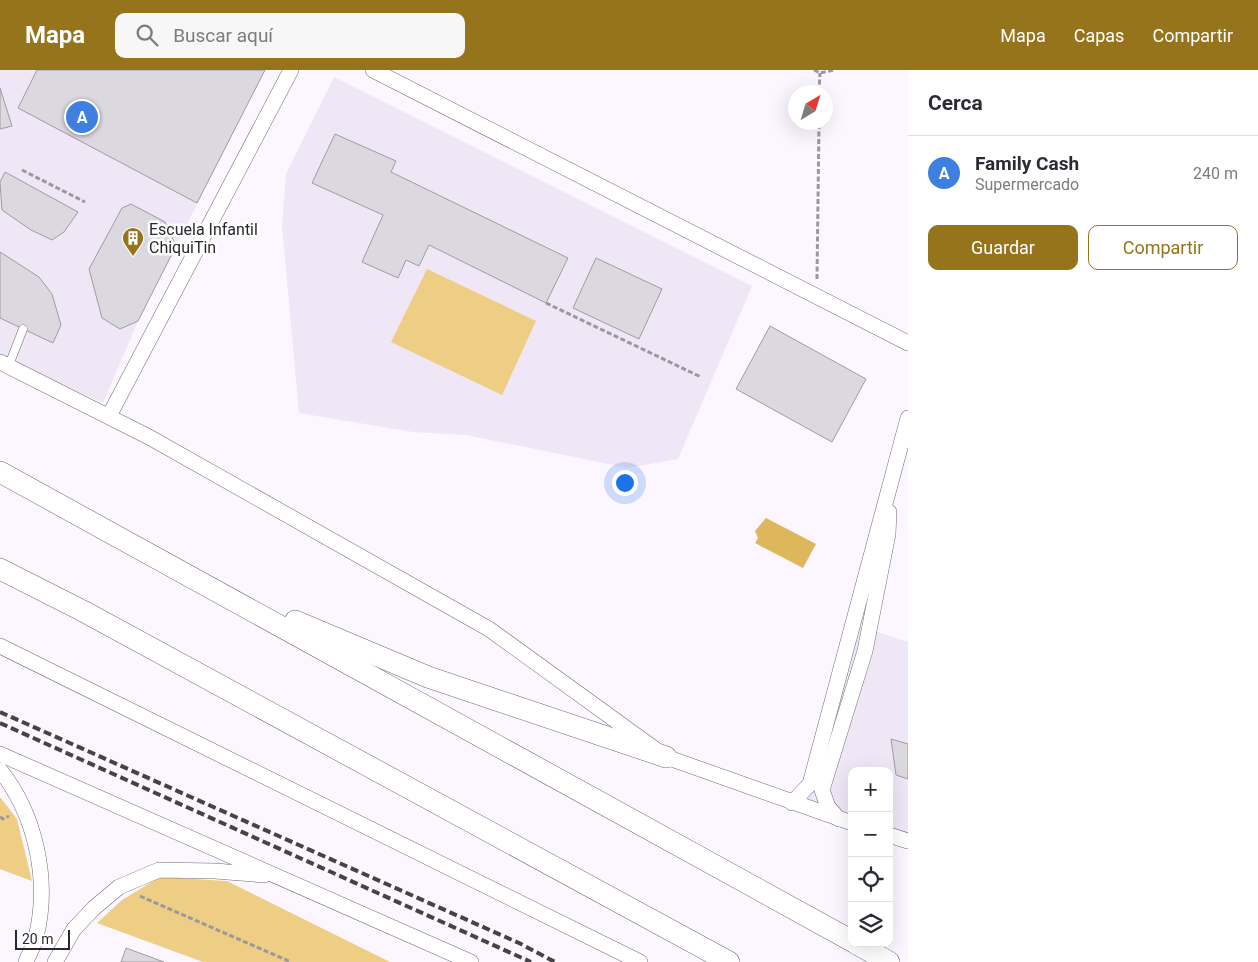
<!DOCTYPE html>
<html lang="es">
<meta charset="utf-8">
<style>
body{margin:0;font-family:Roboto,sans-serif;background:#f7f7f7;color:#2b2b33}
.controls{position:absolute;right:15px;bottom:15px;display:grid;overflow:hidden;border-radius:10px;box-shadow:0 5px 20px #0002}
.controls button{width:45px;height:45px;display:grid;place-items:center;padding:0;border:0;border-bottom:1px solid #e1e1e2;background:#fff;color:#2b2b33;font:25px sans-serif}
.compass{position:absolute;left:788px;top:15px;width:45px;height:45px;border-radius:50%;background:#fff;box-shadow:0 5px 20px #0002;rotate:38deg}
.scale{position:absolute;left:15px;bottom:12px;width:55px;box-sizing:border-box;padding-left:5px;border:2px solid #28272a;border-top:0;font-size:14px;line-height:18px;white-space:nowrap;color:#28272a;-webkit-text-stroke:4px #fff;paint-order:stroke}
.you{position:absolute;left:624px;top:412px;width:18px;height:18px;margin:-12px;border:4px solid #fff;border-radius:50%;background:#1a73e8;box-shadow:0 0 0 8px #1a73e833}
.badge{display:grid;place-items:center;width:32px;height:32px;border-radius:50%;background:#95741c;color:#fff;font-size:16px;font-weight:700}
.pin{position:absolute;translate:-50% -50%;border:2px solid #fff;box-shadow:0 1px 5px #0006}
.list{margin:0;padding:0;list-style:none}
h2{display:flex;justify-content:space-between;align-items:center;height:65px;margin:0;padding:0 20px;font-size:21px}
h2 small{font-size:16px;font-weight:400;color:#7c7c81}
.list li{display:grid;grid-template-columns:32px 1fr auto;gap:15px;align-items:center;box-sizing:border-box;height:75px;padding:0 20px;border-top:1px solid #e1e1e2}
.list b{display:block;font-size:19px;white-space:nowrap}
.list p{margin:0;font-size:16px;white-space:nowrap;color:#7c7c81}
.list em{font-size:16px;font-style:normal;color:#7c7c81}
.actions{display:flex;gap:10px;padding:15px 20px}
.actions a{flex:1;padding:11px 0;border:1px solid #95741c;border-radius:10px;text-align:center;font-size:18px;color:#95741c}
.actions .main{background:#95741c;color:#fff}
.icon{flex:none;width:28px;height:28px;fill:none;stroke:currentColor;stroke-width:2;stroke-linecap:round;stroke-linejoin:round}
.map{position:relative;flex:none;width:908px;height:892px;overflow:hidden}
header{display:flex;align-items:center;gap:30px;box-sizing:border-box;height:70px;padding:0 25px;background:#95741c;color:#fff}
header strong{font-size:24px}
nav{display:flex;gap:28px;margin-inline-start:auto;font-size:18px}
.search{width:350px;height:45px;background:#f7f7f7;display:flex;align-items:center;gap:12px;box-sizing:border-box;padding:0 18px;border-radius:10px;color:#7c7c81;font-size:19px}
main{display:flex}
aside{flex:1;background:#fff}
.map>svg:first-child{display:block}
</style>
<header>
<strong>Mapa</strong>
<div class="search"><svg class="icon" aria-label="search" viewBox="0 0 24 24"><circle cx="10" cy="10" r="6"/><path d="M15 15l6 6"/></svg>Buscar aquí</div>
<nav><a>Mapa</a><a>Capas</a><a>Compartir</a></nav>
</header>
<main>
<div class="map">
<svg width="908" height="892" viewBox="0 0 908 892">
<rect width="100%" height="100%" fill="#fbf6ff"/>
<g fill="#efe7f6">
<path d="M0,0H265L138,251L103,333L0,287Z"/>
<path d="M334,7L752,216L678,389L628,398L466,365L413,362L299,343L282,155L286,104Z"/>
<path d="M853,554L908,572V775L889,768V701H852V754L805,737Z"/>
</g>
<g fill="#eecd84">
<path d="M427,199L536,251L502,325L391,272Z"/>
<path d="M0,727L17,749L32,811L0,799Z"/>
<path d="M160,807L227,811L390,892H203L97,853L122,830Z"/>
</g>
<path fill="#deb75d" d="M766,448L816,474L803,498L755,473L758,468L755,461Z"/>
<g fill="#dcd8e0" stroke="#9f9ba3">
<path d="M37,0H265L197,133L18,38Z"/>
<path d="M0,18L12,56L0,59Z"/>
<path d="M335,64L396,91L391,102L568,188L546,233L429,175L419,196L406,190L398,208L362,192L383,145L312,113Z"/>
<path d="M5,102L78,142L64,162L52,170L31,160L2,140L0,112Z"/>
<path d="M131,134L165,152L176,176L138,251L120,259L102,248L89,199L122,138Z"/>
<path d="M0,182L39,207L52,224L61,255L53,273L0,248Z"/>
<path d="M596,188L662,219L639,269L573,238Z"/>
<path d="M770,256L866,309L832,372L736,319Z"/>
<path d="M891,669L908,674V709L896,705Z"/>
<path d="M126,878L164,892H121Z"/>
</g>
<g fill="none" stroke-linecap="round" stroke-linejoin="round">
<g stroke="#6f6b73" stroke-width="9">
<path id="lane" d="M9,295L23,259"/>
</g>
<g stroke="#6f6b73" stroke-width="16">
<g id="street">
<path d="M373,0L908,273"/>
<path d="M0,292L149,367L489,559L666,687L852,753"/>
<path d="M109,346L291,0"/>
<path d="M0,576L640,892"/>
<path d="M0,684L471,892"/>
<path d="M0,700C36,745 50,811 36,867C34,876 29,884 26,892"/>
<path d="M792,733L810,714L908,348"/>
<path d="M839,749L828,737L822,720L865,581L888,464L889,442"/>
<path d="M889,765L908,771"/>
<path d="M55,892L74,859L94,838L119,817L159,800L215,801L264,805"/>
</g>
</g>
<g stroke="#6f6b73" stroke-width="22">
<g id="secondary">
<path d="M0,402L852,871"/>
<path d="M0,499L83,541L729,892"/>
<path d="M295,551L428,607L666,687"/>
<path d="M855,873L889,892"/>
</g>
</g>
<g stroke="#9b989e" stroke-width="3" stroke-dasharray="5 2.5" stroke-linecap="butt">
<path d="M814,0L820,3L834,0"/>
<path d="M819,22L820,3"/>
<path d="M22,100L85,132"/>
<path d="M817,209L819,52"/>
<path d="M546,233L701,307"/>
<path d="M0,747L3,749L9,746"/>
<path d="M140,826L291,892"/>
</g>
<use href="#lane" stroke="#fff" stroke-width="8"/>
<use href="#street" stroke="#fff" stroke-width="15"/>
<use href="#secondary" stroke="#fff" stroke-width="21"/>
<g stroke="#444347" stroke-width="4" stroke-dasharray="8 4" stroke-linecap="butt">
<path d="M0,642L519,873L555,892"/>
<path d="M0,653L531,892"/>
</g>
</g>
<defs>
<g id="building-pin" transform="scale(1.125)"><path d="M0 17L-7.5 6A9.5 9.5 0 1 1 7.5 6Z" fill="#95741c" stroke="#fff"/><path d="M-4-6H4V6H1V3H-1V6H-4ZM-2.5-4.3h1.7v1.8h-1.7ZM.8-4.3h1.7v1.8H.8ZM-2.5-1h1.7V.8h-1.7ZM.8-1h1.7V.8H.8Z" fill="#fff"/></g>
</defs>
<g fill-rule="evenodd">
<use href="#building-pin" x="133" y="168"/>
</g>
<g text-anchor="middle" stroke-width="5" stroke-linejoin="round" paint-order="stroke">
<g font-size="16" fill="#28272a" stroke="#fff" text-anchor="start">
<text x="149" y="165">Escuela Infantil<tspan x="149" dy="18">ChiquiTin</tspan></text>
</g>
</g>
</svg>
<div class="controls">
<button>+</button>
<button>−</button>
<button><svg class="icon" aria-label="locate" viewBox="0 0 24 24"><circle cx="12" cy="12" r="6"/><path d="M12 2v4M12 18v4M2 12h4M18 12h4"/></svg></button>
<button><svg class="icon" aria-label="layers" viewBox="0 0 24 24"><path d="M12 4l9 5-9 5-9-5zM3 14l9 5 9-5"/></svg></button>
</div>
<svg class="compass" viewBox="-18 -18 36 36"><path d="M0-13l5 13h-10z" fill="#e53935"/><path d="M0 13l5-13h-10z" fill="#7c7c81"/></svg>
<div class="scale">20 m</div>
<div class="you"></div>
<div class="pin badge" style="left:82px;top:47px;background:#3f7fe0">A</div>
</div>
<aside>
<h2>Cerca<small></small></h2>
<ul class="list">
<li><span class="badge" style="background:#3f7fe0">A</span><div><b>Family Cash</b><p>Supermercado</p></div><em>240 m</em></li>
</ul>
<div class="actions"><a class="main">Guardar</a><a>Compartir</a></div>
</aside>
</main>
